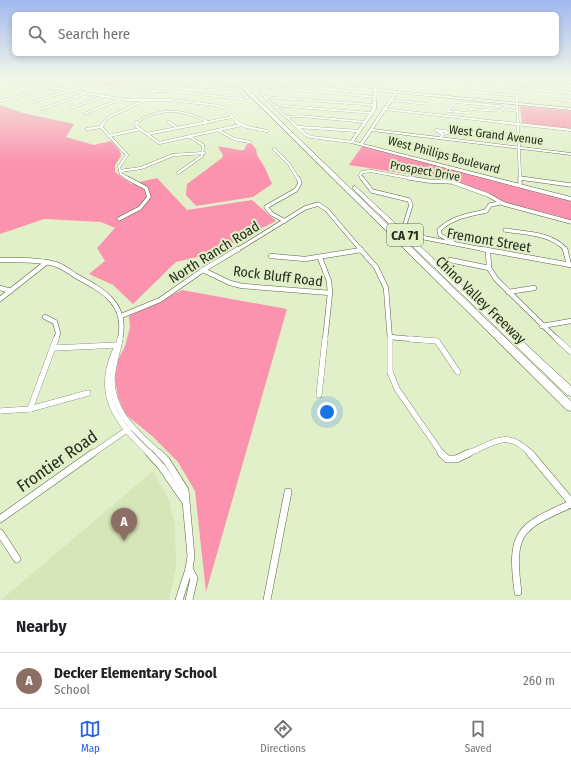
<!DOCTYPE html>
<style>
body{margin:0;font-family:"Fira Sans Condensed",sans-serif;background:#f2f2f2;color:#202124}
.you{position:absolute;left:327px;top:412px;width:14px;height:14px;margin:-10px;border:3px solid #fff;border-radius:50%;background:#1a73e8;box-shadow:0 0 0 6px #1a73e833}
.badge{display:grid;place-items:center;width:26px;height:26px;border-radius:50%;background:#2563eb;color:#fff;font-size:13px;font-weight:700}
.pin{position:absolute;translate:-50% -33px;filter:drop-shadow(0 1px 2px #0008)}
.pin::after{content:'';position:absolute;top:21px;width:14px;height:12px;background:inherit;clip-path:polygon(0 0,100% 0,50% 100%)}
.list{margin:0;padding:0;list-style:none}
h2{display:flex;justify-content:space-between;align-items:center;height:52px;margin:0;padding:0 16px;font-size:17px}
h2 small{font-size:13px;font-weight:400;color:#757577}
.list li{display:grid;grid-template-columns:26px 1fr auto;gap:12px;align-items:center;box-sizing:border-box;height:56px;padding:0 16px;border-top:1px solid #e0e0e0}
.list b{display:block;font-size:15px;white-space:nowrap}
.list p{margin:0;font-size:13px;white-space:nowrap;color:#757577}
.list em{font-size:13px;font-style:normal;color:#757577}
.icon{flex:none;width:22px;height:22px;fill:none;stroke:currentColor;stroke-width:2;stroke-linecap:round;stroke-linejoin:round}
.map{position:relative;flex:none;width:571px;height:600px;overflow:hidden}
.search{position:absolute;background:#fff;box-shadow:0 2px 6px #0003;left:12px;right:12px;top:12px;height:44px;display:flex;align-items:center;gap:10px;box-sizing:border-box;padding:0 14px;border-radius:6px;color:#757577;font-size:15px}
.sheet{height:108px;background:#fff}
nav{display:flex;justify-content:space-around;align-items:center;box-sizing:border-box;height:56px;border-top:1px solid #e0e0e0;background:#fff;font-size:11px;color:#757577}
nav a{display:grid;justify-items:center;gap:2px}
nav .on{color:#2563eb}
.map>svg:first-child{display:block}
</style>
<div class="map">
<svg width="571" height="600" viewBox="0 0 571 600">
<rect width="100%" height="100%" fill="#e2f0c9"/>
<g fill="#d6e6b9">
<path d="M126,79H168L154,90H133L113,87L122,83L121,81Z"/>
<path d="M153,471L168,498L175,524L176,568L169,600H1Z"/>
</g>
<g fill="#fb93af">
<path d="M81,79H126L122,80L124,81L123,83L113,87L74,81Z"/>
<path d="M0,105L23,113L74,124L66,137L94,145L111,141L120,151L121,156L115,165V172L131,184L157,178L187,210L252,200L276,221L210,254L176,262L133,304L113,285L89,274L105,261L97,248L115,228L101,222L44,219L0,234Z"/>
<path d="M520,106L571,111V129L522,123Z"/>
<path d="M247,144H252L256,149L257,155L265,168L272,184L253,197L196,206L186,195L187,184L222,158L223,155L218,147C227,146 235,151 244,150Z"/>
<path d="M363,145L571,201V221L555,215L515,206L453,181L349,165Z"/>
<path d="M182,290L287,309L206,592L195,491L178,462L152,436L125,414L118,397L115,379L118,360L125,346L130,327L129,316Z"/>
</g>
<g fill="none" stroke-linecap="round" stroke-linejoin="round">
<g stroke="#5b6645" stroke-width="2.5">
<g id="street-far5">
<path d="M0,79H6"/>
<path d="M10,79L17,82L127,100H170L214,105L224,108L238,123"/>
<path d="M56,79L128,90L179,92L241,99L248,98L229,79"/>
<path d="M174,79L233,82"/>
<path d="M245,79L293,123"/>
<path d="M308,79L374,83"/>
<path d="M394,79H400"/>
<path d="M471,79L468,91L517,96"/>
<path d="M479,79L516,82"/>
<path d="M516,79L518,123"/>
<path d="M247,80L376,90"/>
<path d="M516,81L571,86"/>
<path d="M164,85L240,89"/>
<path d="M55,86L78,79"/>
<path d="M11,87L22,83"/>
<path d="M255,88L265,87L375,97"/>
<path d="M516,88L571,93"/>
<path d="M492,93L493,80"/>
<path d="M150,96L171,79"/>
<path d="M265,97L375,105"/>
<path d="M551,99L571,101"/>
<path d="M390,100L427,104"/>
<path d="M0,101L50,88"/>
<path d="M33,102L67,91"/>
<path d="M455,102L499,106L503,109L501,111L470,109L469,113L447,111Z"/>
<path d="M275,107L285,106L372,113"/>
<path d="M71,108L102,97"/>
<path d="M42,109L84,94"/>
<path d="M384,109L508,123"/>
<path d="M503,109L517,111"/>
<path d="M84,114L121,99"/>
<path d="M286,117L300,116L366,122"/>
<path d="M104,123L107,118L143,101"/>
<path d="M136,123C158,107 183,109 206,121"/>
<path d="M203,123L232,117"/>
</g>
</g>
<g stroke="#5b6645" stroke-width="3">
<g id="street-far4">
<path d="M104,122L101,127L127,155L119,167L121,174L129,179"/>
<path d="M137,122L136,126L159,143L241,125"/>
<path d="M169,122L177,128"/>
<path d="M236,122L247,127L267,131"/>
<path d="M292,122L306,135L311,137L352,142"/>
<path d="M499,122L571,130"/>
<path d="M518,122L520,179"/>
<path d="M298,127L359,131"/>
<path d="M87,129L101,127"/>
<path d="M218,130L234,139L250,142"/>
<path d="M436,130L450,132L442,134Z"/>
<path d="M147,134L208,122"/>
<path d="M109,136L140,129"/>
<path d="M441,138L442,134"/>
<path d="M274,149L289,164L298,179"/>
<path d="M120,171L141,168L173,155L204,153"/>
<path d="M178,173L202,156L203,145L190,137"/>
<path d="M520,178L524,179"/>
<path d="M362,179L360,175L362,172L371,171L414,179"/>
</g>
</g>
<g stroke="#5b6645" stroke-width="4.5">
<g id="street-far3">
<path d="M362,178L372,191L409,200L411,205L405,224L425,238L487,250"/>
<path d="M409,178L428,181L452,182L488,195L504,204L571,222"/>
<path d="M520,178V185"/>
<path d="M520,178L571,185"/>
<path d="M119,219L140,208L149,197L146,188L127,178"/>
<path d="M285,221L272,214L266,207L296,190L300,183L298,178"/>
<path d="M505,230C524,233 552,233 566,250"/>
<path d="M454,243L440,235L439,230C452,217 469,215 486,211L490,205L500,203"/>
<path d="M237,250L305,208L318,204L327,210L361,250"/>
</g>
</g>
<g stroke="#5b6645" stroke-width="5.5">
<g id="street-far2">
<path d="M360,249L376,267L386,288L390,340"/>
<path d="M482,249L571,265"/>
<path d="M565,249L569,265"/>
<path d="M488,251L489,268L496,279L558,340"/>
<path d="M271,256L305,259L361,250"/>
<path d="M320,258L329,281L330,293L325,340"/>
<path d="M0,260C17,260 38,259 55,264C62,266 70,272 76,276C104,291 128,304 120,340"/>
<path d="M450,260L489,268"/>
<path d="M203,270L230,283L242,286L330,293"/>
<path d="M0,288L11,291"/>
<path d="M508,292L534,288"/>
<path d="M0,299L47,262"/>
<path d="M121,316L160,300L203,270L238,249"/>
<path d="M45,317L55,322L58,333L56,340"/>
<path d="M542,326L571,321"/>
<path d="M390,337L422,340"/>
</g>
</g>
<g stroke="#5b6645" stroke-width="6">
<g id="street-far1">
<path d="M120,339C118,351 113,365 112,378C111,413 138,433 160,454"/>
<path d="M390,339V372L397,389L442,454"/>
<path d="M410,339L437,341L458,372"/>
<path d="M557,339L571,352"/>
<path d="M118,345C93,393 116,422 150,454"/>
<path d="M54,348L118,345"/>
<path d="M319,395L325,339"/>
<path d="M30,409L56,339"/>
<path d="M0,411L30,409L88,393"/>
<path d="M92,454L131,427"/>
<path d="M467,454C494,443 508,428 531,454"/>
</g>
</g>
<g stroke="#5b6645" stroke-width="8">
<g id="street">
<path d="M149,453L161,466L185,501"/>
<path d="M159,453L166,460L185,490L191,556L189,569L179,600"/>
<path d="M441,453L447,459H456L469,453"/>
<path d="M530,453L571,502"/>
<path d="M0,519L93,453"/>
<path d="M0,533L17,559"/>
<path d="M189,569L194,578L189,600"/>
<path d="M518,592C510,532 519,527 571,504"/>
<path d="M267,600L288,492"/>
</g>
</g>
<g stroke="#5b6645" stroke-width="1">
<path id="secondary" d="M373,79H375L377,89L571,108V110L397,93L373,129L571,153V155L372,131L363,144L571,197V201L351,143L350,142L372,109L374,90ZM377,91L394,93L360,143L354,141L376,109Z"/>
</g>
<g stroke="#5b6645" stroke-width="1">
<path id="primary" d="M565,79H571V80H566Z"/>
</g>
<g stroke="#5b6645" stroke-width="1">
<g id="highway">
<path d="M233,79H237L571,401V411L567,410Z"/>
<path d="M355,186L571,386V396L567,395L353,189V187Z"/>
</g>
</g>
<use href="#street-far5" stroke="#fff" stroke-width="2"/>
<use href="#street-far4" stroke="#fff" stroke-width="2.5"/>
<use href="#street-far3" stroke="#fff" stroke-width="3.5"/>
<use href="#street-far2" stroke="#fff" stroke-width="4.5"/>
<use href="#street-far1" stroke="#fff" stroke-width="5.5"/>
<use href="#street" stroke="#fff" stroke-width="7"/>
<use href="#secondary" fill="#fff" fill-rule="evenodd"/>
<use href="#primary" fill="#fff" fill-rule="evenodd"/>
<use href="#highway" fill="#fff" fill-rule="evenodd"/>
</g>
<linearGradient id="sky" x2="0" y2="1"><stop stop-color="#a1b8ef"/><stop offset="0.48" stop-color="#f2f8e7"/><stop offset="1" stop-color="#f2f8e7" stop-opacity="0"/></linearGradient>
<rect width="571" height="163" fill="url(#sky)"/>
<g text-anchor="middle" stroke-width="4" stroke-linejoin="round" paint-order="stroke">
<g font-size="12" fill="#282d1e" stroke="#e2f0c9">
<text transform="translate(496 135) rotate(7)" y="4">West Grand Avenue</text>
<text transform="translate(444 155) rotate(15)" y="4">West Phillips Boulevard</text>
<text transform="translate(425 171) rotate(10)" y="4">Prospect Drive</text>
</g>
<rect fill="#e2f0c9" stroke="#606851" stroke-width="1" x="387" y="224" width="36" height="22" rx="3"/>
<g font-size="13" font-weight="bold" fill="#282d1e">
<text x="405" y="240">CA 71</text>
</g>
<g font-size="14" fill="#282d1e" stroke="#e2f0c9">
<text transform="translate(489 240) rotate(10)" y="5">Fremont Street</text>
<text transform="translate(214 252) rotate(-32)" y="5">North Ranch Road</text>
<text transform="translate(278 276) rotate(7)" y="5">Rock Bluff Road</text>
<text transform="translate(481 300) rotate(44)" y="5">Chino Valley Freeway</text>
</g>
<g font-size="17" fill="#282d1e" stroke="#e2f0c9">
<text transform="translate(57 461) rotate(-35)" y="6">Frontier Road</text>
</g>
</g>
</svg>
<div class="you"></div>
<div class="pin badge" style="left:124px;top:541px;background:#8d6e63">A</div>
<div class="search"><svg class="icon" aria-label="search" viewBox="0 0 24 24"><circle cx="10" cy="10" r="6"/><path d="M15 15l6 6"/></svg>Search here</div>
</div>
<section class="sheet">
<h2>Nearby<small></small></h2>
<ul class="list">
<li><span class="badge" style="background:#8d6e63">A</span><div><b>Decker Elementary School</b><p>School</p></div><em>260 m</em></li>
</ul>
</section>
<nav>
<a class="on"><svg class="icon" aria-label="map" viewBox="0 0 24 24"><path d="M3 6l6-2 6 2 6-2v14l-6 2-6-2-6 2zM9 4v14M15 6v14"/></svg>Map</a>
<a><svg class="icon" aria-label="directions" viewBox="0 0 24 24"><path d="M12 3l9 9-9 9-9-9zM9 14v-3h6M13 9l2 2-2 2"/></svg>Directions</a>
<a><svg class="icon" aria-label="saved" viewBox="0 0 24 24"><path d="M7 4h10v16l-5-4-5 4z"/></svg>Saved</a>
</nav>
